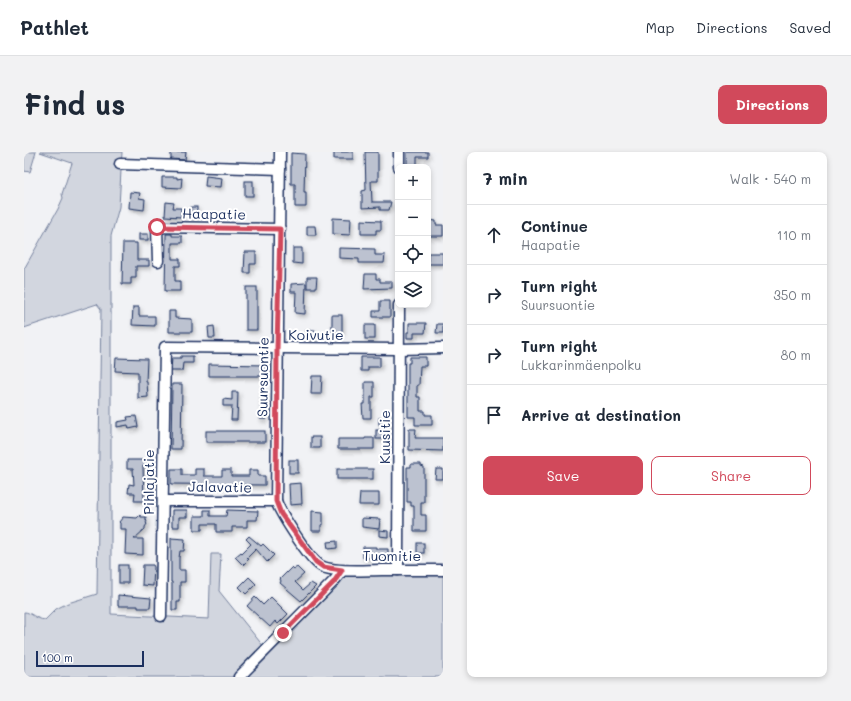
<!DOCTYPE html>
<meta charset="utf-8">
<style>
body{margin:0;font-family:Mali,sans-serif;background:#f2f2f3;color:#1f2937}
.controls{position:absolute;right:12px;top:12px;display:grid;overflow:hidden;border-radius:8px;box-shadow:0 2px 6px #0003}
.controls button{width:36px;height:36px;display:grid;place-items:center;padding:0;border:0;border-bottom:1px solid #e0e1e3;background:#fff;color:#1f2937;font:20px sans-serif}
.scale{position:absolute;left:12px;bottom:10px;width:108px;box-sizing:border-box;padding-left:4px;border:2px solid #1b2f5e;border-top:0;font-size:11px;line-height:14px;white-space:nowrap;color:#1b2f5e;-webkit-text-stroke:3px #fff;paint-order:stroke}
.stop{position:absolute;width:12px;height:12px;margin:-9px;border:3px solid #d1495b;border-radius:50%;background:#fff}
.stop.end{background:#d1495b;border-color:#fff;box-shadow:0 1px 4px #0008}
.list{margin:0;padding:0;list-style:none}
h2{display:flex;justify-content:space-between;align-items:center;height:52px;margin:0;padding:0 16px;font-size:17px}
h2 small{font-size:13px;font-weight:400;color:#747a83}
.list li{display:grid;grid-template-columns:26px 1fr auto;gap:12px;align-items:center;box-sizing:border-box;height:60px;padding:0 16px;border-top:1px solid #e0e1e3}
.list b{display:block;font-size:15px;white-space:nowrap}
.list p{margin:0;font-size:13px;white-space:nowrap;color:#747a83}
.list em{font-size:13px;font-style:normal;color:#747a83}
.actions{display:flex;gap:8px;padding:12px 16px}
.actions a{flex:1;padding:9px 0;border:1px solid #d1495b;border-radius:8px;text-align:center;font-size:14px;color:#d1495b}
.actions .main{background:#d1495b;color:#fff}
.icon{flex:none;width:22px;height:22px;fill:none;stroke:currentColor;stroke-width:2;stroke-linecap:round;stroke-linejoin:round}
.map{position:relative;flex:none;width:419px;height:525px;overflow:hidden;border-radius:8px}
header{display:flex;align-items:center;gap:24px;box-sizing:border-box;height:56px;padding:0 20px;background:#fff;border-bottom:1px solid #e0e1e3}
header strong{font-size:19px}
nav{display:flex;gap:22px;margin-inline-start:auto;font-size:14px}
.intro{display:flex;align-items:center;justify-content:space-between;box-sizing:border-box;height:96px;padding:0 24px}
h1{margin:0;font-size:28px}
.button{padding:10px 18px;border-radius:8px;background:#d1495b;color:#fff;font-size:14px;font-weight:700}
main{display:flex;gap:24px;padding:0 24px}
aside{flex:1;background:#fff;border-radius:8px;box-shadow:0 2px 6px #0003}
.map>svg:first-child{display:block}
</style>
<header>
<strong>Pathlet</strong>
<nav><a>Map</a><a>Directions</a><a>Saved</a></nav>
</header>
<div class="intro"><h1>Find us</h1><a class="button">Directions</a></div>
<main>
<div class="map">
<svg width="419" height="525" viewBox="0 0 419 525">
<defs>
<filter id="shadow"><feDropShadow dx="1.5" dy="2.5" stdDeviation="2" flood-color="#0004"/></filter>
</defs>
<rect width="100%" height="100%" fill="#f1f2f5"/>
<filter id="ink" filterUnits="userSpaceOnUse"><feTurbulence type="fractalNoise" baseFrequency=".025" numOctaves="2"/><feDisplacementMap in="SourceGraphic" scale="8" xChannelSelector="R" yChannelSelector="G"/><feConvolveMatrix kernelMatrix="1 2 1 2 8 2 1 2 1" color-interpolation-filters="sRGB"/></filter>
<g filter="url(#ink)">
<g fill="#d2d6df" stroke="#76829e">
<path d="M0,0H12L6,20L0,19Z"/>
<path d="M16,0H98L95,55L87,84V462L185,467L187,402H197L195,439L240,495L317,421H419V525H0V460C7,460 11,467 21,468L32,457L44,451L73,442L77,157L73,152L0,176V117L34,57L39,46L38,42L48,11Z"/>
</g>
<g fill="#bcc2d0" stroke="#1b2f5e" filter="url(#shadow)">
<path d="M147,0H162L161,8L147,7Z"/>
<rect x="310" y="0" width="19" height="7"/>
<path d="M341,0H354V29H347L348,50H367L365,58H356V55L338,56V39L342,38Z"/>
<path d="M383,0H404V5H393V15H383Z"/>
<path d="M267,1L281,2L280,40H282V55H271V32H267Z"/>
<path d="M182,24L198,26L197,35L181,34Z"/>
<path d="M138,25H153V27L158,26L157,36L138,35Z"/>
<rect x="221" y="29" width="8" height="15"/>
<path d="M106,40L116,41L115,46L121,47L120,58L105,56Z"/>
<path d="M142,50L150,51L149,56H157V65L141,64Z"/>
<rect x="167" y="55" width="6" height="10"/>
<path d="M309,66L327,67L326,83L309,82Z"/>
<path d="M337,68L357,69V78H352V82H337Z"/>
<path d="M405,68L412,69V73H419V84H405Z"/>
<path d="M283,74H291L292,83H283Z"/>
<rect x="115" y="82" width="9" height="6"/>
<path d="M142,82H148V84H158V91H148V107H156V114H151V129H156V139H141Z"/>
<path d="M99,91H113V108H125V114H112V126H107V132H98Z"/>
<path d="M269,96H278V112L269,111Z"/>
<path d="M315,96L351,97V103H361L360,111H335V107L315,106Z"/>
<path d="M221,100H232V112H226V121H220Z"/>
<rect x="404" y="101" width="15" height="11"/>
<path d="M341,122H352V127H356V130H368V136L340,137Z"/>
<path d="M283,125H293L292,136H283Z"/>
<path d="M282,131L281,162L271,161L272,140H267V132Z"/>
<rect x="222" y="135" width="11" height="43"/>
<path d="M356,149H366V165H349V159H356Z"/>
<path d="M109,155H115V164H131V174L108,173Z"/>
<path d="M145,159H151V166L168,167V180H145Z"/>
<rect x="308" y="163" width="10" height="18"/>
<path d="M385,171H402L401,181H390V186H383V180H385Z"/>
<path d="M413,172H419V181H412Z"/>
<rect x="341" y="173" width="10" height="14"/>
<path d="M190,174L191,186H185L184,175Z"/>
<path d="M282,178H291V187H283Z"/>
<path d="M157,204H169V211H159L158,219H147L148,206H157Z"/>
<path d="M337,205H356V215H344V219H337Z"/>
<path d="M386,205H402V214H396L395,233H393V245H396V259H401V263H408V273H391V265H384V211H386Z"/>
<path d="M92,206L123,207L122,230H123L124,245L114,246V220L91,219Z"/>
<path d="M185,212L242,213V224H185Z"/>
<path d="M288,224H298L297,242H287Z"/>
<path d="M341,230H350V245H347V266H339L338,252H341Z"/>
<path d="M148,232H158L157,297H147Z"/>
<path d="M237,239H242V267H236Z"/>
<path d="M208,240H214L213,268H207L208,254H199V247L208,248Z"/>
<path d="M112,264L114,275L105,277L104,273L93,275V270L104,268L103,265Z"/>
<rect x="355" y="266" width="9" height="6"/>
<path d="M385,277H392L391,286H419V299L385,298Z"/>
<rect x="352" y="278" width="7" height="9"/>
<rect x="182" y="279" width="59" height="11"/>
<rect x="287" y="285" width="9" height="11"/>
<path d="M341,286H350V297H314V287H341Z"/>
<path d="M103,308H124V314H119L120,349H110L111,341H104L105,332L110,333L109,317H103Z"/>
<rect x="265" y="308" width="9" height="13"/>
<path d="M387,312H397V314L400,315V350H397V363H402V379H390V354H387V350H383V315H387Z"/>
<path d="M147,317H158V323H171V317H180V324H198V318H207V324H225V318H234V324H241V333L147,332Z"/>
<rect x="313" y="317" width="36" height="10"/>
<path d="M412,317H419V327H411Z"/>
<path d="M277,331L278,352L266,353L265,332Z"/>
<path d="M336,341H355V353H335Z"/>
<path d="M148,358H163V365H155V375H148Z"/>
<path d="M180,358H186V364H202L203,358L234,359L233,368H223V375H208V380H192V372H178V378H170V364H180Z"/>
<path d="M288,359L299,360V373H297V379H288Z"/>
<path d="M116,363L117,365H122V368L123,369L122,371L123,372L121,375V377L110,387H119V403L101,402L102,377H96V371L95,370L99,365L113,366Z"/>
<path d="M338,366L356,367L355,377L338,375Z"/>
<path d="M355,378L364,379V385L355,384Z"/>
<path d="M225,384L237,394L239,392L250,403L243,410L232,397L223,406L225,407L219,413L211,405L217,400L218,401L227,392L222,387Z"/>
<path d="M147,386L161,387L160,399H156L155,406V418H161V430H156V450H153V458H148V430H147Z"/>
<path d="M313,389V396L304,397L303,390Z"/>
<rect x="393" y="391" width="7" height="10"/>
<path d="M339,395H352V397H364V405L339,406Z"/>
<rect x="95" y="413" width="9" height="18"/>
<path d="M119,413H129L130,415L129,434L118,433Z"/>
<path d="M268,415L270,417L273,415L280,422L271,430L279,438L287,431L292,434L277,449L256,431L257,429L256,427Z"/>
<path d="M225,425L232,432L222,442L215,435Z"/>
<path d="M94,443L127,446L126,456H114V454H94Z"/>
<path d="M231,445L239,453L247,445L264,462L254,472L251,469L246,475L223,454Z"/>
</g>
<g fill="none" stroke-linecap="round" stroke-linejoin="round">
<g stroke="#1b2f5e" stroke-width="13">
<g id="minor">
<path d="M256,0L252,349C257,362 285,407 297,414C310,421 342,418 358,418C378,418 399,418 419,418"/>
<path d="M96,12L256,17"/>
<path d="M375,15V0"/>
<path d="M134,109L133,75L256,77"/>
<path d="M139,349H252"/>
<path d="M374,418L375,153"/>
<path d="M137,464L141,195L375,197L419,196"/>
<path d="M215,525L310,429L318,419"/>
</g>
</g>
<use href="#minor" stroke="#fff" stroke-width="10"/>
</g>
</g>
<g fill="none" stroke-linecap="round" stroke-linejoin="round" filter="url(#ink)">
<path stroke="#d1495b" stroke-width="5" d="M133,75L256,77L253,197L252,349L257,362L292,410L299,415L318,418L310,430L259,481"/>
</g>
<g text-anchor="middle" stroke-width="4" stroke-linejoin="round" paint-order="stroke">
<g font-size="14" fill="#1b2f5e" stroke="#fff">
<text transform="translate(190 62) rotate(1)" y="5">Haapatie</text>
<text x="292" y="188">Koivutie</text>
<text transform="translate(239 225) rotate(-89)" y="5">Suursuontie</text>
<text transform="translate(361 285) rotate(-90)" y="5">Kuusitie</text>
<text transform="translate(125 330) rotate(-90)" y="5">Pihlajatie</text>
<text transform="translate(196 335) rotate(1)" y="5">Jalavatie</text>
<text x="368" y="409">Tuomitie</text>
</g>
</g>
</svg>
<div class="controls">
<button>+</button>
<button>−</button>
<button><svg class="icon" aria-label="locate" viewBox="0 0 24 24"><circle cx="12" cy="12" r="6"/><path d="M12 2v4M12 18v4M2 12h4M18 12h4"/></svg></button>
<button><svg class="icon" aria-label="layers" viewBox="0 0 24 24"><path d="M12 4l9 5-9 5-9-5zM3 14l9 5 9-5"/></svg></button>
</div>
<div class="scale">100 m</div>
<div class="stop" style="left:133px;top:75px"></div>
<div class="stop end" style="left:259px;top:481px"></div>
</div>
<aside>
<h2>7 min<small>Walk · 540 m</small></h2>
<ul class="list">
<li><svg class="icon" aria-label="ahead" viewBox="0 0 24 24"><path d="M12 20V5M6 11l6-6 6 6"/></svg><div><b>Continue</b><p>Haapatie</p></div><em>110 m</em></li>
<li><svg class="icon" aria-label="right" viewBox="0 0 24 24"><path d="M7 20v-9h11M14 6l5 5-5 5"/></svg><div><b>Turn right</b><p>Suursuontie</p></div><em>350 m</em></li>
<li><svg class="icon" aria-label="right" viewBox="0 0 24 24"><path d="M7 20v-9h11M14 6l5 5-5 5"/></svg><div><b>Turn right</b><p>Lukkarinmäenpolku</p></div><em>80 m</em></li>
<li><svg class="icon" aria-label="arrive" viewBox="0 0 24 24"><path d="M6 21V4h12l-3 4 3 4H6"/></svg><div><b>Arrive at destination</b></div></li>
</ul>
<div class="actions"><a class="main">Save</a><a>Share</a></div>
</aside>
</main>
